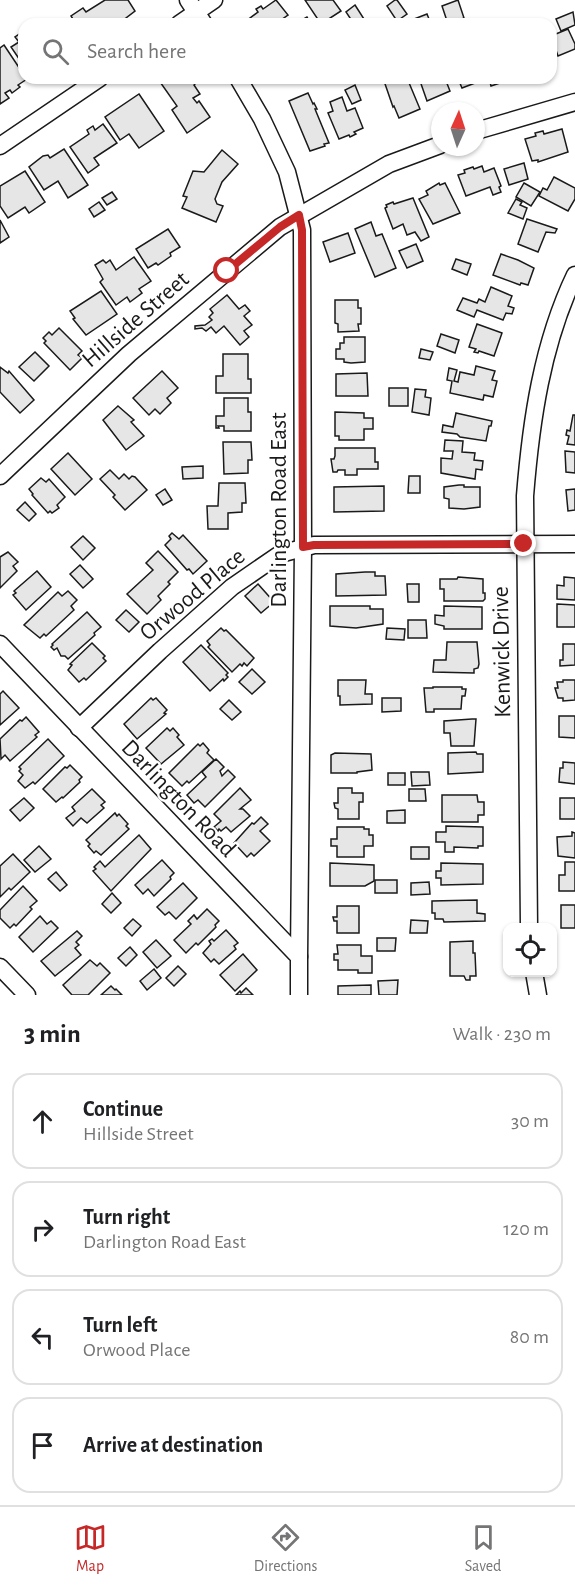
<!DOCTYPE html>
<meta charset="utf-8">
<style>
body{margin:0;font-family:"Alegreya Sans",sans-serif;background:#f2f2f2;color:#202124}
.controls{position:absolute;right:18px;bottom:18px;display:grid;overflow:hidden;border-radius:12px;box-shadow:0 2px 4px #0004}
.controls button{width:54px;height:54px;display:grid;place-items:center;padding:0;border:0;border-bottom:2px solid #e0e0e0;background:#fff;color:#202124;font:30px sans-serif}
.compass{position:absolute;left:431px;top:102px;width:54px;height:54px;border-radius:50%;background:#fff;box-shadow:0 2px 4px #0004;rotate:3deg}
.stop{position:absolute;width:18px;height:18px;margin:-14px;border:4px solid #c62828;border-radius:50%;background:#fff}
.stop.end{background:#c62828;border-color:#fff;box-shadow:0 2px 6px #0008}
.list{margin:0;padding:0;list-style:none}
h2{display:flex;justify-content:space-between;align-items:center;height:78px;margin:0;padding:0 24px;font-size:26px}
h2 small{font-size:20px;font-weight:400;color:#757577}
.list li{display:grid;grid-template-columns:39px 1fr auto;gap:18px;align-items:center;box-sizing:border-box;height:96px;margin:0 12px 12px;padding:0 12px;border:2px solid #e0e0e0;border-radius:18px}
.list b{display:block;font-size:22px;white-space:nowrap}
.list p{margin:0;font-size:20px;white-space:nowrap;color:#757577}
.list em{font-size:20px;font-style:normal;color:#757577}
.icon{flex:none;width:33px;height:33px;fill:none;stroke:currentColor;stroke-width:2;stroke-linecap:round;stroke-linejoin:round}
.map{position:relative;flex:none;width:575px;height:995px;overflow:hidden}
.search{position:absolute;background:#fff;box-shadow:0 2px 4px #0004;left:18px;right:18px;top:18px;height:66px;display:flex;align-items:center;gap:15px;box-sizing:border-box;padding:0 21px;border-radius:18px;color:#757577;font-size:22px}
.sheet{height:510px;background:#fff}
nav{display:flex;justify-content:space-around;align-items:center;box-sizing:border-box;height:84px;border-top:2px solid #e0e0e0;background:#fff;font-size:16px;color:#757577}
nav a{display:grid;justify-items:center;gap:3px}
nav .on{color:#c62828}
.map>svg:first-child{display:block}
</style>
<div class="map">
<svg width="575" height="995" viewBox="0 0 575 995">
<rect width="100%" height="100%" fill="#fff"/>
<g fill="#e6e6e6" stroke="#1a1a1a" stroke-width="1.5">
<path d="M105,0H128L135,11L118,24H76L71,16L83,8L86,12Z"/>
<path d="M276,0L288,15L275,24H242L258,12L256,9L261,6L263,9Z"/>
<path d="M305,0H333L341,11L321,24Z"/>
<path d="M395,0H397L407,14L397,21L387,6Z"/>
<path d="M458,0L464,18L448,24L442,6Z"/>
<path d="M355,5L364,19L357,24H354L346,12Z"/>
<path d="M573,12L575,25L561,31L556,19Z"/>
<path d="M427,14L431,24H410L409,21Z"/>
<path d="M307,17L311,24H299L298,22Z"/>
<path d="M568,29L575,44V49L558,56L551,36Z"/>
<path d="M24,31V66L11,47L19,42L15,37Z"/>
<path d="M4,45L24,75V78L27,79L18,85L20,87L12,93L10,90L5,93L9,98L0,104V48Z"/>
<path d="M160,78H193L196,83L194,85L200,94L193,98L197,103L199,101L210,117L187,133L172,110L177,106L158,79Z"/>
<path d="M383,78H407L420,109L399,118L394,106L393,107Z"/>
<path d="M419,78H442L443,82L446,81L450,91L427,101Z"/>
<path d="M453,78H473L475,83L462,88L459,81L455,82Z"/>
<path d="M489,78H515L491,86Z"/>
<path d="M355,85L361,100L352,104L345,90Z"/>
<path d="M308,93L313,104L314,103L317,109H315L329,143L324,144L325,146L310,151L289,101Z"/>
<path d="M139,94L164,131L139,148L129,134L120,140L105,117Z"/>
<path d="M342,97L347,111L355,108L363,128L354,132L356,134L350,137L349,135L339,139L328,113L333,111L330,102Z"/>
<path d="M103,124L117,143L94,158L99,165L88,173L70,147L89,134L87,130L93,126L95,130Z"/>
<path d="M562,129L568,152L538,162V160L532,161L525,139L536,136L535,133L543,131L544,134Z"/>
<path d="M64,149L88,185L68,198L58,181L44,190L29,167L43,156L48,155L50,158Z"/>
<path d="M222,150L238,164L222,182L215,199L217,204L223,206L216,222L182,208L187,197L183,196L193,171L204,172Z"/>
<path d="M524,163L528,179L509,185L504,169Z"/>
<path d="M482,166L484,172L494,168L501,186L499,187L501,192L493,195L490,187L466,196L458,175L465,173L464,170L473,167L474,169Z"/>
<path d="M25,171L45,202L29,213L25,207L8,218L0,206V186Z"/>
<path d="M554,177L575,188V199L568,211L539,196L543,188L547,190Z"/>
<path d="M439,183L440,185L445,183L460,213L433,224L419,199L428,195L426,191Z"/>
<path d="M524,183L540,192L531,206L516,197Z"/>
<path d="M112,192L117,199L107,205L102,198Z"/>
<path d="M413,198L429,237L421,241L415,232L407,235L403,224L393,229L385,208L387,207L386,205L393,202L394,204Z"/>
<path d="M516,199L522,202L520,205L527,208L523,219L508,213Z"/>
<path d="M99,202L105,210L94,217L89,209Z"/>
<path d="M527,219L557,229L555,233L546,232L538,252L518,244Z"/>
<path d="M0,220L9,237L0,243Z"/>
<path d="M371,222L376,236L382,234L396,268L375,277L355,229Z"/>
<path d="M168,229L180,247L170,253L171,256L158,265L156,263L148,268L136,249Z"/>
<path d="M348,233L355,253L330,262L323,242Z"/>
<path d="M416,244L423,261L407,268L399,251Z"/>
<path d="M501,254L518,260L534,268L528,285L521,283L520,285L493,275Z"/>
<path d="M134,257L151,281L139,289L142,293L130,302L127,297L116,305L100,282L103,279L95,265L103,260L106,263L110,260L116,270Z"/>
<path d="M456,259L471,264L467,275L452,269Z"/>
<path d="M491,287L512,296L508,306L514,308L512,314L506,313L503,320L477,310L474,317L457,310L463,298L477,303L479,299L485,302Z"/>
<path d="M101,291L117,314L86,335L73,319L75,318L70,311Z"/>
<path d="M227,295L239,309L245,305L250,311L244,316L252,325L244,331L249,337L240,345L224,326L216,333L211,327L206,331L202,328L195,329V326L205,325L212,320L209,317L213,313L210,309Z"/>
<path d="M335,300H358V308H361V324H358L359,331L338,332V324L335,323Z"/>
<path d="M477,324L502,333L494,356L479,351L478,353L474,352L476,349L469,347Z"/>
<path d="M59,328L82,351L78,355L82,358L70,370L44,343L46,341L43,338L49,332L52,335Z"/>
<path d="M441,334L459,340L455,353L437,346Z"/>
<path d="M344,337H365V362L351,363L344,362V359H336V349H340V343H344Z"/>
<path d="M421,349L433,352L430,360L419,358Z"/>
<path d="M35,352L49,366L34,381L19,367Z"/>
<path d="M223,354H248V379H251V393H216V376H223Z"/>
<path d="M476,366L495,371L492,380L497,381L493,397L484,395L483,400L450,393L452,381L447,380L449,368L457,370L454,381L458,382L460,372L474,375Z"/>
<path d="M0,367L8,373L9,371L34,400L20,413L0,392Z"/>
<path d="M162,371L178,388L167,398L171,403L160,414L155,409L149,415L133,398Z"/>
<path d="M367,373L368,396H336V374Z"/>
<rect x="389" y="388" width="19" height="18"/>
<path d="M415,389L426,390L425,397L431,398L429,415L412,412Z"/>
<path d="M224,398H248V412H251V431H224V426H218L219,428H216V416H224Z"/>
<path d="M118,406L134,420L131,422L144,436L126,450L103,420Z"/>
<path d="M335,412L364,413V418H373V429H364V440H339V436H335Z"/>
<path d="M456,413L492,421L491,426H489L486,441L460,437L457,434L442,432L443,425L453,427Z"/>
<path d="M573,415H575V445L567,444L569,436L566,435L567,430L570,431Z"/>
<path d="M445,440L463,441L462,452L475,453L474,460L483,461L482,470L476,469L475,479L441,473V458L452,459L453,451H444Z"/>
<path d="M223,442H251L252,460H248V473L224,474Z"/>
<path d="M335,448H375V462H378V469H357V475H345V470H338L337,472H333L331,459H334L335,456Z"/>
<path d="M565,451L575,452V473L566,472Z"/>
<path d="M68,453L92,479L75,495L51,469Z"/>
<path d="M203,466V478L183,479L182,467Z"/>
<path d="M110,470L119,479L124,474L129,479L132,476L135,477L147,490L125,510L113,497L115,495L100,479Z"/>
<path d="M409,476H420V493H408Z"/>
<path d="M41,478L46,482L49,479L65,497L57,505L59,508L52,513L50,511L48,513L32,495L33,494L29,489Z"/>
<path d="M219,483H245L246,503H242V512L228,513V529H208L207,506H218Z"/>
<path d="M459,485H464V487H480V507L464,509L449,508V499L444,498V487Z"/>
<path d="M384,486V511L334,512V487Z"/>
<path d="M165,489L172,500L163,505L156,495Z"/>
<path d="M575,489V510L568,511L566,490Z"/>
<path d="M25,502L36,514L29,521L17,510Z"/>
<path d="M172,533L179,539L183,535L207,561L193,574L189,569L187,570L165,545L171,539L169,536Z"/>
<path d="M83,536L95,548L83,560L71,547Z"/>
<path d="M158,551L178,572L168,582L170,584L158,596L161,600L147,614L127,594L153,570L146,563Z"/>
<path d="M8,552L18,562L13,566L17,571L0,588V557Z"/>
<path d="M80,565L93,579L83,588L70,574Z"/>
<path d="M37,571L51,587L26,610L13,595L16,593L14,591Z"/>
<path d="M365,572H375V576H385L386,595L336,596V574Z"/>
<path d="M458,577L483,579V593H485V599L483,601H444V589H440V579H457Z"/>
<path d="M564,577L575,578V600L557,599V585L564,586Z"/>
<path d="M258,584L274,602L261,613L245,596Z"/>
<path d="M407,584H419V602H408Z"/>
<path d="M68,591L77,600L71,606L74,610L46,636L44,634L40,638L24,625L58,592L62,596Z"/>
<path d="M557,604L575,605V627H557Z"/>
<path d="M330,606H370V609H383V624L356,628L330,626Z"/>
<path d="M444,606L482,607V629H444V626L435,624V615L444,616Z"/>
<path d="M126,610L139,622L129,632L116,620Z"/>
<path d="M87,612L101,627L94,633L95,635L68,659L65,656H61L57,648L54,650L51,647L53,645L52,644Z"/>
<path d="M408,620H426L427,638H408Z"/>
<path d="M221,628L224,631L226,630L254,658L247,666L244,663L242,666L240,664L232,672L208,647L210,645L207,641Z"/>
<path d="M387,628L405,629L404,640L386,639Z"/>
<path d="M447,642H477L479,664L478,668L474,669V673L433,672L434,660H446Z"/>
<path d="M92,643L105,656L103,658L106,661L86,680L84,678L79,682L68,670L72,665L70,664Z"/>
<path d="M563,644H575V665L560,666V660H563Z"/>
<path d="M201,645L228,673L226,675L228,677L224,681L223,679L210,691L183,662Z"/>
<path d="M252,669L265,682L252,694L239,682Z"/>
<path d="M338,680H366L365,694H372V704L340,705V696H338Z"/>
<path d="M563,680H575V700L563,701V698H558L555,688H558L557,682H563Z"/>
<path d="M433,687H462V689H466L465,696H462L461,709H434V712H426L424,688H433Z"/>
<path d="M3,691L19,708L0,725V694Z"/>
<path d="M151,698L153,700L156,698L167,710L164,713L166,714L137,739L124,724Z"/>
<path d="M382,698H401V711L382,712Z"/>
<path d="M229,700L241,712L232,720L220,709Z"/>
<path d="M559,716H575V738L559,737Z"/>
<path d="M26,717L39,732L35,735L37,737L10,761L5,755L1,759L0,739L20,720L22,721Z"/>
<path d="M472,719H476L474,746H451L450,733H444V721Z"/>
<path d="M167,728L170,731L173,728L179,735L177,737L184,745L161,764L146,748Z"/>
<path d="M48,739L64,756L35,784L33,782L25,788L18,781L23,775L19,771L21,769L19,767Z"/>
<path d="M203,743L209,750L207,753L214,760L189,783L187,781L182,786L169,773L198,744L200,746Z"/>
<path d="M476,752L477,754H483V772L448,774V753Z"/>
<path d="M335,753L371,754L372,770L357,772V773H331V755Z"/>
<path d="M216,759L224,767L220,771L222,776L228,770L235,777L205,807L198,800L194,803L187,795L206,777L202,772Z"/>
<path d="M563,762L575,763V784L559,782L560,768H563Z"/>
<path d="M70,765L82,777L79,780L80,782L63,798L62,797L56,802L43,789L65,767L67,768Z"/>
<path d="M411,772H429L430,785L412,786Z"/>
<rect x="388" y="773" width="17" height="12"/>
<path d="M240,788L251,800L240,809H243L250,816L231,832L226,827L221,831L219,829L218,831L214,827L221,821L214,814Z"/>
<path d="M338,788H352V793H363V802H359V819H338V809L335,808L334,803H338Z"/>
<path d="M92,789L105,802L101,805L104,808L87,823L81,818L73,826L66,818L75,811L72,807Z"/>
<path d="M409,789H425L426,801H409Z"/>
<path d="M442,795H477L478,802H484V815H478V822H442Z"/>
<path d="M24,798L34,808L20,821L10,810Z"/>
<rect x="560" y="798" width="15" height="21"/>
<path d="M405,810V823H387V811Z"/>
<path d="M115,813L117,816L119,814L128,824L126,826L129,829L101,855L96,851L94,853L88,846L90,844L86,840Z"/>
<path d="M261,817L268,824L260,831L270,841L254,856L251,853L247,857L234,843L252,823L254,824Z"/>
<path d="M446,826L483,827V846H478V848L454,847V852H445V842H436V832H446Z"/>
<path d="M337,827H364V829H369V835H373V846H364V857H337V846H331V839H337Z"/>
<path d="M572,832L575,833V858L558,856L557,837L572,836Z"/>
<path d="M139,835L151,849L111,891L93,871L96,869L94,867L100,861L105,867Z"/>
<path d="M39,846L51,859L35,872L24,860Z"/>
<rect x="411" y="847" width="18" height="12"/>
<path d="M13,854L30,872L11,890L9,888L0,897V866Z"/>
<path d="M162,860L174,873L170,877L171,879L154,896L148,889L143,894L135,885Z"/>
<path d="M565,862H575V891H559V875H565Z"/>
<path d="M330,863L374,865V881L365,886H330Z"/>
<path d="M441,863L483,864V884L441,885V878H436V871H441Z"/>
<path d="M56,872L67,885L60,891L48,879Z"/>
<rect x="375" y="880" width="22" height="13"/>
<path d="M429,882L430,894L411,895V883Z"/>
<path d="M183,883L197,898L176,919L169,912L165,915L157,907Z"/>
<path d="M23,886L37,901L30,907L32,909L16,926L14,924L10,928L0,918V910Z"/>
<path d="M112,893L121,903L111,913L102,904Z"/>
<path d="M477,900V913L485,914V921L444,922L443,919H435V913H432V901Z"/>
<rect x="561" y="905" width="14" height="23"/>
<path d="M337,906H359V933H337V921H334L333,917H337Z"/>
<path d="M207,909L219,921L215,925L216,927L198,945L196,943L186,953L174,940L191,924L188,921L194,915L197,919Z"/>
<path d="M40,916L47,924L51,921L58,928L33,952L19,937Z"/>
<path d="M133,919L141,926L132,936L124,928Z"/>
<path d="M411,920L428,921L427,933H410Z"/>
<path d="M226,930L238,943L234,946L236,949L219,964L214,959L211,962L203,953L211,944L209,941L212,939L214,941Z"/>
<path d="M77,931L82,936L76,942L79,945L75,948L81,955L55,976L41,961Z"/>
<path d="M377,938H396L395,951H377Z"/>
<path d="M156,940L171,956L157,968L143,952Z"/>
<path d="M473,941V953H475L476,976H470V980H466L464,976H450V942Z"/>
<path d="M337,945H361V956H372V973H358V970H338V960H334V954H338Z"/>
<path d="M130,947L137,955L126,966L118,958Z"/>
<path d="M243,954L257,970L235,991L220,975Z"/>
<path d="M90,960L97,966L100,963L110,973L88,995H72L63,985Z"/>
<path d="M178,966L186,974L174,986L166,978Z"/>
<path d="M154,969L161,978L147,990L140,981Z"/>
<path d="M398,980L397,995H379L378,981Z"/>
<path d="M371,985V995H338V986Z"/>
<path d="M111,986L115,990L116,989L122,995H101Z"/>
<path d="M246,988L253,995H236L240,991L241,993Z"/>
</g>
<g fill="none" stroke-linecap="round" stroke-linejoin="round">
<g stroke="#1a1a1a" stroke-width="19">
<g id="minor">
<path d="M188,0L204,24"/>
<path d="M179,24L214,0"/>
<path d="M238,78L262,119L287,172L302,230L303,547L299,957"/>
<path d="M476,131L575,102"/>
<path d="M0,146L100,78"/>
<path d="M0,476L129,354L280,227L389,164L440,145"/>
<path d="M0,644L299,957V995"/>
<path d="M79,728L160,651L232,587L280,554L314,545L575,544"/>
<path d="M529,927L525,496C531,421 542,344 575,275"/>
<path d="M0,967L27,995"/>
<path d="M534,972L538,995"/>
</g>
</g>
<use href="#minor" stroke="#fff" stroke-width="16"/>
</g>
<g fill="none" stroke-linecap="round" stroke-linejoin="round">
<path stroke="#c62828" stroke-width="8" d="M227,271L280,227L299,215L302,230L303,547L314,545L524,544"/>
</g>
<g text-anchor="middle" stroke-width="4.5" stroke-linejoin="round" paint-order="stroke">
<g font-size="24" fill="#1a1a1a" stroke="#fff">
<text transform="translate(135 319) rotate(-41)" y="8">Hillside Street</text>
<text transform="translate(278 510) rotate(-90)" y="8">Darlington Road East</text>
<text transform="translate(192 594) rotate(-40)" y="8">Orwood Place</text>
<text transform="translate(501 652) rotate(-91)" y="8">Kenwick Drive</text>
<text transform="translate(179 798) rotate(46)" y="8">Darlington Road</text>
</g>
</g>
</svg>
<div class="controls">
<button><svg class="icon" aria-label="locate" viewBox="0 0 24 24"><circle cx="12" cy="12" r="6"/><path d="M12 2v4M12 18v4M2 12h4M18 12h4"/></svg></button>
</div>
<svg class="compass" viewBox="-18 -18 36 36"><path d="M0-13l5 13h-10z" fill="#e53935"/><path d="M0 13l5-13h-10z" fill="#757577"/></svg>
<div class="stop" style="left:227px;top:271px"></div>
<div class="stop end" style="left:524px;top:544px"></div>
<div class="search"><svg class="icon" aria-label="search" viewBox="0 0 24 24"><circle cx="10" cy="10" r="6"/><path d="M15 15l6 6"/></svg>Search here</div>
</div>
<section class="sheet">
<h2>3 min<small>Walk · 230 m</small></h2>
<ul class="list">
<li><svg class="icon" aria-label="ahead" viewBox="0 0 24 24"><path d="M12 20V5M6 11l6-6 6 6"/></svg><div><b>Continue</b><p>Hillside Street</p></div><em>30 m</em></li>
<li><svg class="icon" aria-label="right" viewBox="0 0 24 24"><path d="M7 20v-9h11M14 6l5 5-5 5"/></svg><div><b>Turn right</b><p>Darlington Road East</p></div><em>120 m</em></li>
<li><svg class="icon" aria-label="left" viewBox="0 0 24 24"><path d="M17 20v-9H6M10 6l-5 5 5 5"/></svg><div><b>Turn left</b><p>Orwood Place</p></div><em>80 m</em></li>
<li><svg class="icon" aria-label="arrive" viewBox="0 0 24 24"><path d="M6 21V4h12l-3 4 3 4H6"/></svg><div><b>Arrive at destination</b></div></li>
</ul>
</section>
<nav>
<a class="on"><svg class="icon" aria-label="map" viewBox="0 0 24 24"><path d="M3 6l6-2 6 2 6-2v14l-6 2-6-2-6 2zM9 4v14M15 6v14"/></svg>Map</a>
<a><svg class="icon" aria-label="directions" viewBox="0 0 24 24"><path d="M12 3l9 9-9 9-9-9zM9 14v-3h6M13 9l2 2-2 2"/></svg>Directions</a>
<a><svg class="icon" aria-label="saved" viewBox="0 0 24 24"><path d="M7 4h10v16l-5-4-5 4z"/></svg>Saved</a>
</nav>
